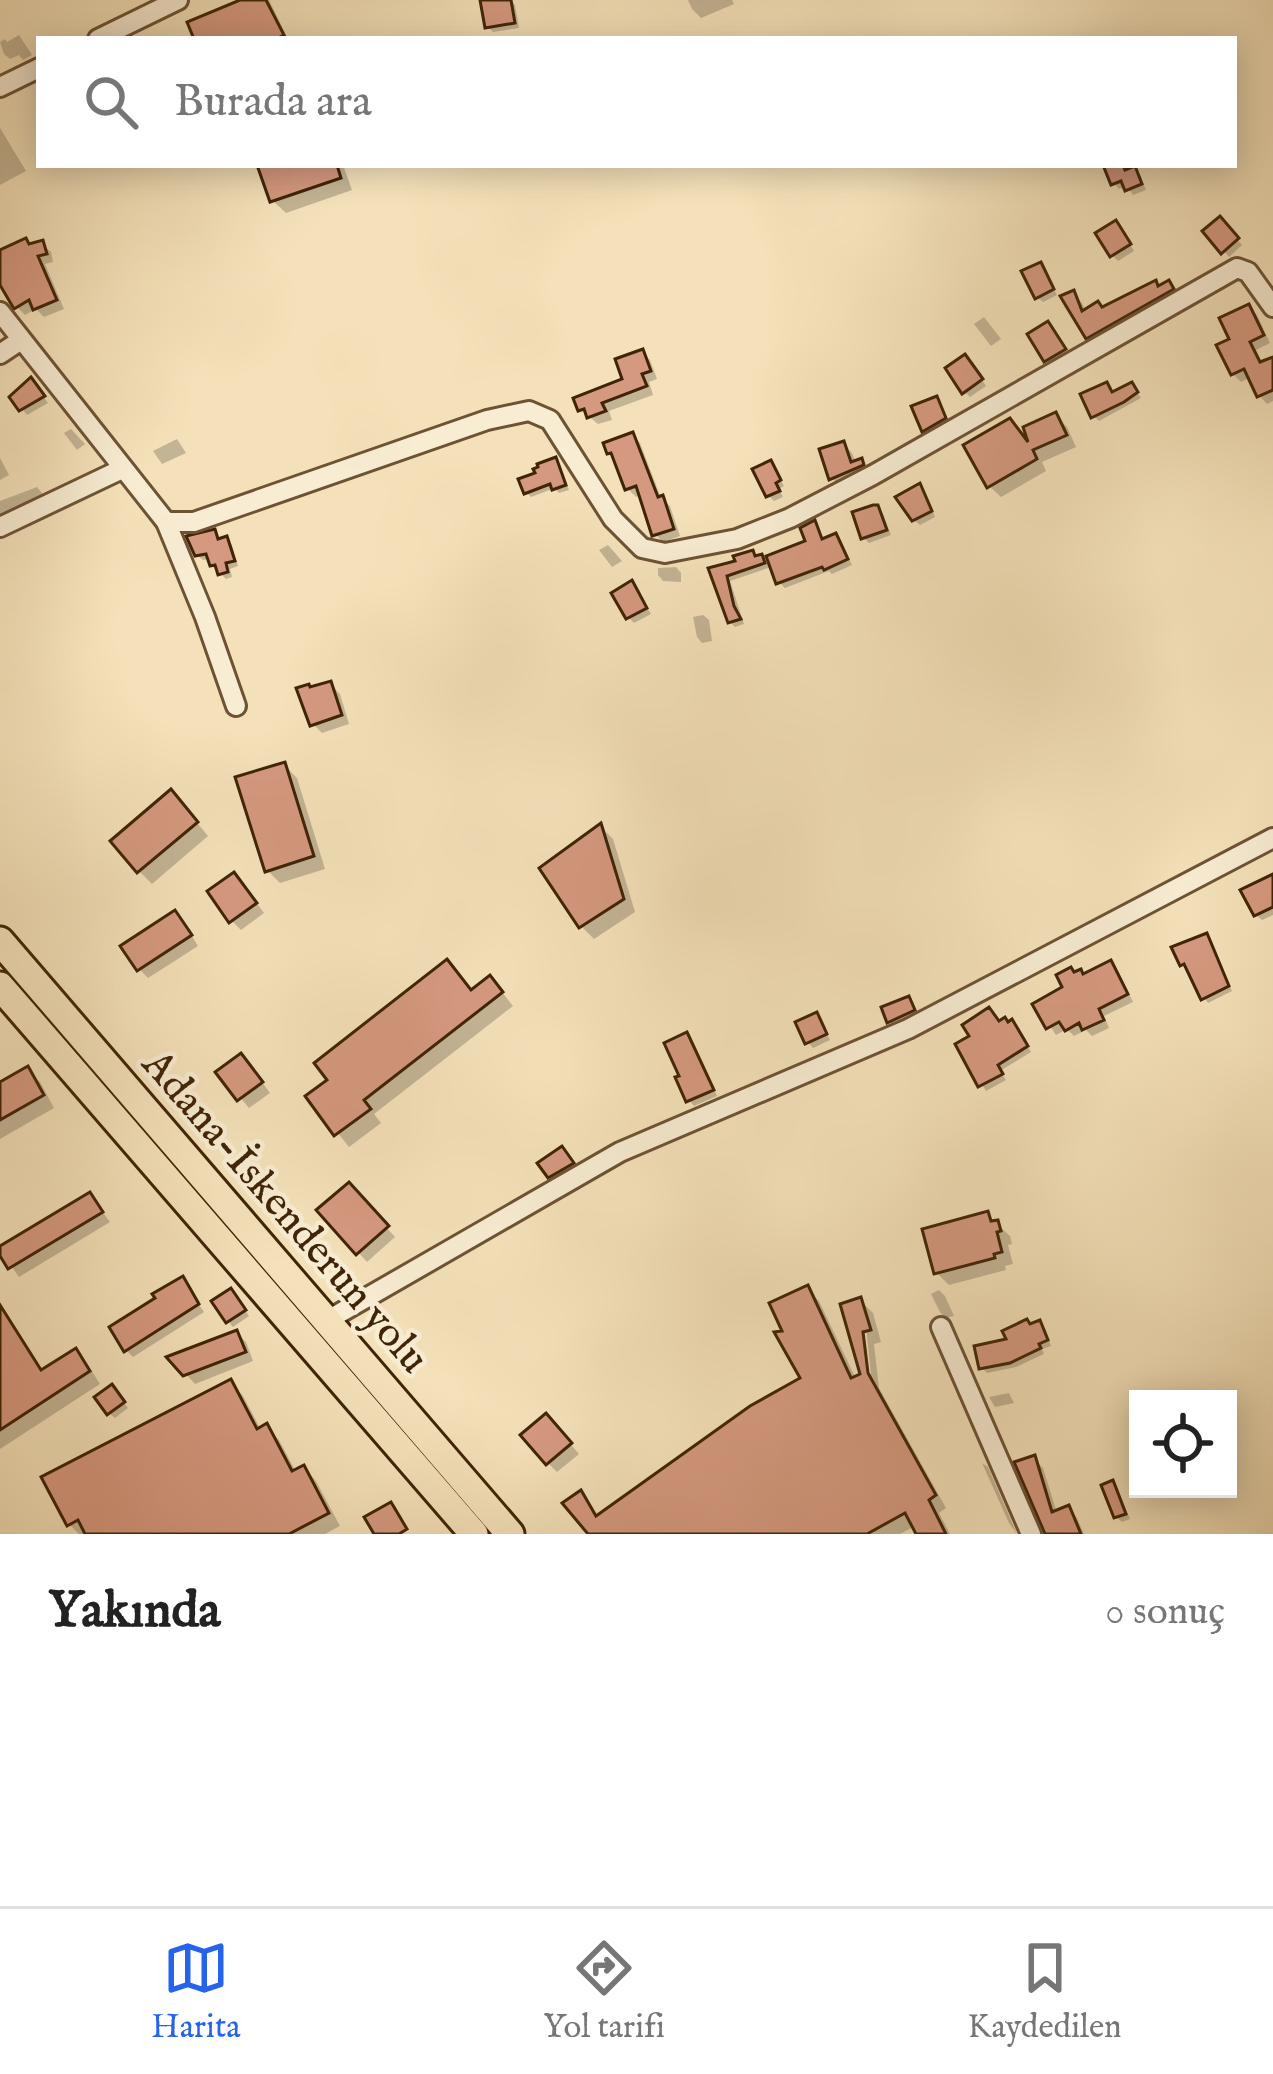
<!DOCTYPE html>
<html lang="tr">
<meta charset="utf-8">
<style>
body{margin:0;font-family:"IM FELL English",serif;background:#f2f2f2;color:#222}
.controls{position:absolute;right:36px;bottom:36px;display:grid;overflow:hidden;border-radius:0px;box-shadow:0 6px 30px #0003}
.controls button{width:108px;height:108px;display:grid;place-items:center;padding:0;border:0;border-bottom:3px solid #e0e0e0;background:#fff;color:#222;font:60px sans-serif}
.list{margin:0;padding:0;list-style:none}
h2{display:flex;justify-content:space-between;align-items:center;height:156px;margin:0;padding:0 48px;font-size:51px}
h2 small{font-size:39px;font-weight:400;color:#767676}
.icon{flex:none;width:66px;height:66px;fill:none;stroke:currentColor;stroke-width:2;stroke-linecap:round;stroke-linejoin:round}
.map{position:relative;flex:none;width:1273px;height:1534px;overflow:hidden}
.search{position:absolute;background:#fff;box-shadow:0 6px 30px #0003;left:36px;right:36px;top:36px;height:132px;display:flex;align-items:center;gap:30px;box-sizing:border-box;padding:0 42px;border-radius:0px;color:#767676;font-size:45px}
.sheet{height:372px;background:#fff}
nav{display:flex;justify-content:space-around;align-items:center;box-sizing:border-box;height:168px;border-top:3px solid #e0e0e0;background:#fff;font-size:33px;color:#767676}
nav a{display:grid;justify-items:center;gap:6px}
nav .on{color:#2563eb}
.map>svg:first-child{display:block}
</style>
<div class="map">
<svg width="1273" height="1534" viewBox="0 0 1273 1534">
<rect width="100%" height="100%" fill="#f4e1b9"/>
<filter id="stains"><feTurbulence type="fractalNoise" baseFrequency=".00167" numOctaves="4"/><feColorMatrix values="0 0 0 0 .2 0 0 0 0 .09 0 0 0 0 .02 0 0 0 .5 -.17"/></filter>
<radialGradient id="worn" r=".72"><stop offset=".6" stop-color="#630" stop-opacity="0"/><stop offset="1" stop-color="#630" stop-opacity=".3"/></radialGradient>
<g fill="#0003" fill-rule="evenodd">
<path d="M241,0H269L288,39H197Z"/>
<path d="M510,0L515,5L519,28L493,32L488,27Z"/>
<path d="M688,0H732L734,4L701,18L692,9Z"/>
<path d="M19,35L32,55L23,60L19,55L10,59L4,54L0,42L5,39L7,42Z"/>
<path d="M0,128L26,171L0,185Z"/>
<path d="M260,165H343L352,190L286,213L273,201Z"/>
<path d="M1107,165H1125L1127,172L1134,170L1140,175L1146,190L1133,195L1127,186L1119,189L1114,183Z"/>
<path d="M1220,220L1242,245L1229,257L1206,231Z"/>
<path d="M1121,230L1134,251L1118,261L1112,255Z"/>
<path d="M42,244L51,252L53,262L45,264L64,309L44,317L36,309L25,315L17,307L0,277V253Z"/>
<path d="M1040,265L1057,295L1043,302L1037,297Z"/>
<path d="M1169,284L1177,292L1097,345L1088,337L1073,294L1082,303L1086,312L1103,310Z"/>
<path d="M1249,307L1257,315L1270,343L1256,350L1263,365L1273,360V401L1267,404L1259,395L1251,377L1241,382L1233,374V341Z"/>
<path d="M984,317L1001,339L991,346L974,324Z"/>
<path d="M1053,330L1069,356L1052,366L1046,360Z"/>
<path d="M642,352L650,360L657,379L649,382L653,395L609,411L612,420L598,424L580,409L626,381Z"/>
<path d="M970,363L986,386L970,397L965,392Z"/>
<path d="M36,386L48,403L27,415L22,409Z"/>
<path d="M1106,386L1113,395L1136,391L1141,398L1099,421L1094,416Z"/>
<path d="M936,400L941,405L949,424L930,435L924,430Z"/>
<path d="M1056,416L1067,427L1076,447L1042,462L1046,471L1001,497L989,486L1010,422L1031,446Z"/>
<path d="M71,429L85,444L77,450L64,433Z"/>
<path d="M632,435L640,443L661,498L670,506L680,536L663,542L655,534L642,494L636,497L628,489L617,460L610,453Z"/>
<path d="M177,439L186,453L162,464L153,451Z"/>
<path d="M843,444L852,453L856,463L861,462L870,471L841,487L832,478Z"/>
<path d="M0,458L9,475L0,480Z"/>
<path d="M555,460L560,465L569,490L559,493L555,488L531,497L527,493L538,474Z"/>
<path d="M771,463L784,486L779,489L783,497L774,501L768,495Z"/>
<path d="M37,487L45,497L0,523V501Z"/>
<path d="M920,487L925,492L935,517L920,525L914,520Z"/>
<path d="M877,508L883,514L891,535L869,543L863,537Z"/>
<path d="M814,524L825,541L835,536L841,542L852,565L832,574L829,571L785,588L779,582L809,543Z"/>
<path d="M214,532L221,541L226,540L232,545L238,566L230,569L232,577L226,579L212,565L210,559L203,560L197,555Z"/>
<path d="M608,545L622,561L612,567L599,550Z"/>
<path d="M752,553L771,567L730,581L744,624L735,627L730,622L712,570L739,563Z"/>
<path d="M676,567L681,573V582L663,581L658,575V568Z"/>
<path d="M632,584L651,614L634,623L628,617Z"/>
<path d="M703,615L709,620L712,641L702,643L697,637L693,617Z"/>
<path d="M330,684L340,694L349,724L322,733L313,724L311,690Z"/>
<path d="M284,765L297,778L325,869L280,883L267,870Z"/>
<path d="M183,806L208,836L152,884L139,871Z"/>
<path d="M601,827L613,839L635,912L594,939L581,926Z"/>
<path d="M1273,877V915L1262,920L1256,915Z"/>
<path d="M243,884L264,913L241,930L232,921Z"/>
<path d="M184,923L198,946L148,978L139,969Z"/>
<path d="M1206,936L1217,954L1215,955L1232,991L1208,1003L1182,964Z"/>
<path d="M1111,964L1118,971L1133,1002L1104,1016L1109,1028L1092,1036L1086,1030L1074,1036L1067,1029L1056,1035L1036,1005Z"/>
<path d="M502,992L513,1006L374,1114L381,1123L349,1147L309,1097L473,993Z"/>
<path d="M908,999L918,1016L895,1027L890,1022Z"/>
<path d="M816,1015L830,1040L813,1048L808,1042Z"/>
<path d="M999,1025L1017,1028L1031,1052L1000,1071L1006,1080L986,1091L959,1045Z"/>
<path d="M687,1036L692,1042L717,1096L694,1106L689,1100Z"/>
<path d="M250,1066L270,1093L249,1108L219,1072Z"/>
<path d="M27,1070L40,1082L54,1108L0,1139V1085Z"/>
<path d="M567,1155L577,1169L556,1182L550,1176Z"/>
<path d="M349,1186L395,1237L367,1262L321,1211Z"/>
<path d="M90,1195L110,1222L19,1277L0,1250Z"/>
<path d="M987,1215L1010,1236L1012,1244L1008,1245L1013,1264L1005,1266L1006,1270L949,1285L936,1272Z"/>
<path d="M182,1280L204,1312L133,1357L126,1350Z"/>
<path d="M807,1289L819,1301L856,1379L864,1376L844,1306L861,1301L873,1313L881,1342L874,1344L879,1388L946,1508L939,1513L950,1534H919L915,1526L900,1534H592L566,1504L580,1494L599,1517L752,1408L804,1379L779,1334L786,1333L773,1305ZM865,1317L871,1374H870L863,1361L859,1318Z"/>
<path d="M939,1290L945,1296L954,1316L945,1318L940,1312L931,1294Z"/>
<path d="M236,1297L249,1316L233,1327L228,1321Z"/>
<path d="M0,1303L44,1372L75,1352L88,1365L100,1384L0,1449Z"/>
<path d="M1040,1324L1045,1329L1051,1346L1042,1349L1044,1354L1016,1367L987,1373L982,1368L1010,1341Z"/>
<path d="M237,1333L246,1342L253,1361L195,1384L171,1358Z"/>
<path d="M231,1383L243,1396L261,1430L266,1427L279,1440L296,1472L304,1468L316,1481L340,1526L325,1534H79L69,1524Z"/>
<path d="M117,1393L128,1408L115,1418L109,1413Z"/>
<path d="M1009,1393L1014,1403L995,1407L989,1397Z"/>
<path d="M555,1426L579,1454L557,1472L548,1463Z"/>
<path d="M1034,1459L1043,1468L1057,1513L1068,1508L1077,1518L1084,1534H1048L1018,1464Z"/>
<path d="M982,1463L988,1467L1017,1534L1009,1523Z"/>
<path d="M1113,1483L1118,1489L1130,1519L1122,1522L1116,1517Z"/>
</g>
<g fill="#d5997f" stroke="#402407" stroke-width="3">
<path d="M240,0H266L284,35L276,39H194L187,22Z"/>
<path d="M480,0H511L515,23L485,28Z"/>
<path d="M257,165H337L341,178L270,202Z"/>
<path d="M1103,165H1123L1125,170L1135,166L1142,184L1125,191L1121,181L1111,185Z"/>
<path d="M1220,216L1239,238L1221,254L1202,231Z"/>
<path d="M1116,220L1131,244L1110,257L1095,233Z"/>
<path d="M26,238L29,244L43,240L47,254L38,256L57,300L33,310L29,300L14,309L0,285V250Z"/>
<path d="M1041,262L1054,289L1035,299L1021,271Z"/>
<path d="M1156,280L1158,286L1169,280L1174,289L1086,339L1060,296L1074,290L1082,311L1098,301L1102,307Z"/>
<path d="M1249,304L1264,335L1250,342L1260,362L1273,357V390L1257,397L1244,369L1231,375L1216,345L1229,339L1219,318Z"/>
<path d="M1048,321L1066,349L1044,362L1027,334Z"/>
<path d="M643,349L651,371L642,374L647,386L602,403L606,411L587,418L584,409L578,411L573,398L622,379L615,359Z"/>
<path d="M965,354L983,379L962,394L945,368Z"/>
<path d="M31,377L45,396L19,411L9,397Z"/>
<path d="M1107,382L1112,392L1132,382L1138,392L1124,402L1091,418L1080,394Z"/>
<path d="M937,396L946,418L922,432L911,406Z"/>
<path d="M1056,412L1067,435L1033,450L1037,459L987,488L963,445L1010,418L1028,442L1023,427Z"/>
<path d="M633,432L658,497L663,495L674,529L652,536L636,486L625,490L611,453L607,454L603,443Z"/>
<path d="M844,441L851,462L862,458L864,465L829,480L819,449Z"/>
<path d="M556,457L566,485L552,490L550,484L524,494L518,479L535,473L533,469L538,467L537,464Z"/>
<path d="M771,460L781,480L776,483L780,491L766,497L752,469Z"/>
<path d="M920,483L932,511L912,521L895,497Z"/>
<path d="M873,505H878L887,530L861,539L852,512Z"/>
<path d="M815,520L822,539L836,533L848,559L824,570L822,567L776,584L766,556L805,541L800,528Z"/>
<path d="M215,529L218,539L227,536L235,561L226,563L228,572L218,575L215,565L210,566L206,554L195,556L186,536Z"/>
<path d="M753,550L755,556L762,554L765,563L727,576L734,606L741,619L728,623L708,568L735,561L733,556Z"/>
<path d="M632,580L647,608L626,619L611,593Z"/>
<path d="M331,681L342,715L310,726L296,688L309,684L310,687Z"/>
<path d="M285,762L314,856L265,872L235,777Z"/>
<path d="M171,789L198,822L137,873L110,841Z"/>
<path d="M601,823L624,899L579,928L539,868Z"/>
<path d="M234,872L257,903L229,923L207,891Z"/>
<path d="M1273,874V907L1254,916L1240,890Z"/>
<path d="M175,910L192,935L137,971L120,946Z"/>
<path d="M1207,933L1229,986L1201,1000L1184,964L1180,966L1171,947Z"/>
<path d="M447,959L471,990L490,975L503,992L364,1100L371,1109L334,1136L305,1096L327,1080L314,1063Z"/>
<path d="M1111,960L1128,994L1099,1009L1104,1020L1082,1030L1079,1023L1065,1031L1059,1022L1046,1029L1032,1004L1062,987L1056,975L1071,967L1074,972L1081,969L1083,974Z"/>
<path d="M909,996L915,1010L887,1023L881,1007Z"/>
<path d="M989,1007L999,1021L1005,1017L1008,1022L1012,1019L1028,1046L998,1065L1003,1074L978,1087L955,1044L969,1036L962,1025Z"/>
<path d="M817,1012L827,1034L805,1044L795,1022Z"/>
<path d="M687,1032L714,1090L686,1102L675,1077L679,1076L664,1043Z"/>
<path d="M241,1053L263,1082L237,1101L215,1072Z"/>
<path d="M28,1066L44,1095L0,1120V1082Z"/>
<path d="M562,1146L574,1163L548,1178L537,1163Z"/>
<path d="M349,1182L389,1226L356,1255L316,1210Z"/>
<path d="M90,1192L103,1212L8,1269L0,1256V1246Z"/>
<path d="M988,1211L991,1221L998,1220L1001,1231L997,1232L1002,1252L994,1254L995,1258L934,1274L922,1229Z"/>
<path d="M183,1276L199,1304L124,1352L109,1327L155,1298L152,1294Z"/>
<path d="M808,1285L851,1378L860,1374L840,1304L861,1297L871,1330L863,1332L868,1373L936,1495L929,1500L946,1534H916L905,1513L867,1534H588L562,1503L581,1490L596,1516L750,1406L800,1378L774,1332L782,1331L769,1303Z"/>
<path d="M231,1288L246,1310L226,1323L211,1301Z"/>
<path d="M0,1305L41,1370L76,1348L90,1371L0,1430Z"/>
<path d="M1027,1319L1030,1324L1040,1320L1048,1340L1039,1344L1041,1348L1010,1363L979,1369L974,1346L1006,1339L1002,1331Z"/>
<path d="M237,1330L246,1352L183,1376L166,1357Z"/>
<path d="M231,1379L257,1429L267,1423L292,1471L304,1465L329,1513L289,1534H85L78,1520L67,1526L41,1477Z"/>
<path d="M112,1384L125,1402L107,1415L94,1397Z"/>
<path d="M546,1413L572,1443L546,1465L520,1435Z"/>
<path d="M1035,1455L1052,1512L1069,1505L1081,1534H1045L1014,1462Z"/>
<path d="M1113,1480L1126,1514L1114,1518L1101,1485Z"/>
<path d="M391,1502L407,1529L399,1534H374L364,1517Z"/>
</g>
<g fill="none" stroke-linecap="round" stroke-linejoin="round">
<g stroke="#6d5334" stroke-width="24">
<g id="minor">
<path d="M98,39L178,0"/>
<path d="M0,87L39,68"/>
<path d="M0,312L166,522H194L487,420L529,411L550,420L613,519L642,548L665,553L737,539L790,518L873,475L1237,268L1248,272L1273,307"/>
<path d="M0,354L21,340"/>
<path d="M166,522L205,617L236,706"/>
<path d="M0,527L122,469"/>
<path d="M326,1321L620,1152L908,1029L1273,838"/>
<path d="M941,1327L1031,1534"/>
</g>
</g>
<g stroke="#402407" stroke-width="33">
<g id="highway">
<path d="M0,941L510,1534"/>
<path d="M0,986L474,1534"/>
</g>
</g>
<use href="#minor" stroke="#f8ecd2" stroke-width="18"/>
<use href="#highway" stroke="#f4e1b9" stroke-width="27"/>
</g>
<g text-anchor="middle" stroke-width="9" stroke-linejoin="round" paint-order="stroke">
<g font-size="42" fill="#402407" stroke="#f8ecd2">
<text transform="translate(287 1210) rotate(49)" y="15">Adana-İskenderun yolu</text>
</g>
</g>
<rect width="100%" height="100%" filter="url(#stains)"/>
<rect width="100%" height="100%" fill="url(#worn)"/>
</svg>
<div class="controls">
<button><svg class="icon" aria-label="locate" viewBox="0 0 24 24"><circle cx="12" cy="12" r="6"/><path d="M12 2v4M12 18v4M2 12h4M18 12h4"/></svg></button>
</div>
<div class="search"><svg class="icon" aria-label="search" viewBox="0 0 24 24"><circle cx="10" cy="10" r="6"/><path d="M15 15l6 6"/></svg>Burada ara</div>
</div>
<section class="sheet">
<h2>Yakında<small>0 sonuç</small></h2>
<ul class="list">
</ul>
</section>
<nav>
<a class="on"><svg class="icon" aria-label="map" viewBox="0 0 24 24"><path d="M3 6l6-2 6 2 6-2v14l-6 2-6-2-6 2zM9 4v14M15 6v14"/></svg>Harita</a>
<a><svg class="icon" aria-label="directions" viewBox="0 0 24 24"><path d="M12 3l9 9-9 9-9-9zM9 14v-3h6M13 9l2 2-2 2"/></svg>Yol tarifi</a>
<a><svg class="icon" aria-label="saved" viewBox="0 0 24 24"><path d="M7 4h10v16l-5-4-5 4z"/></svg>Kaydedilen</a>
</nav>
